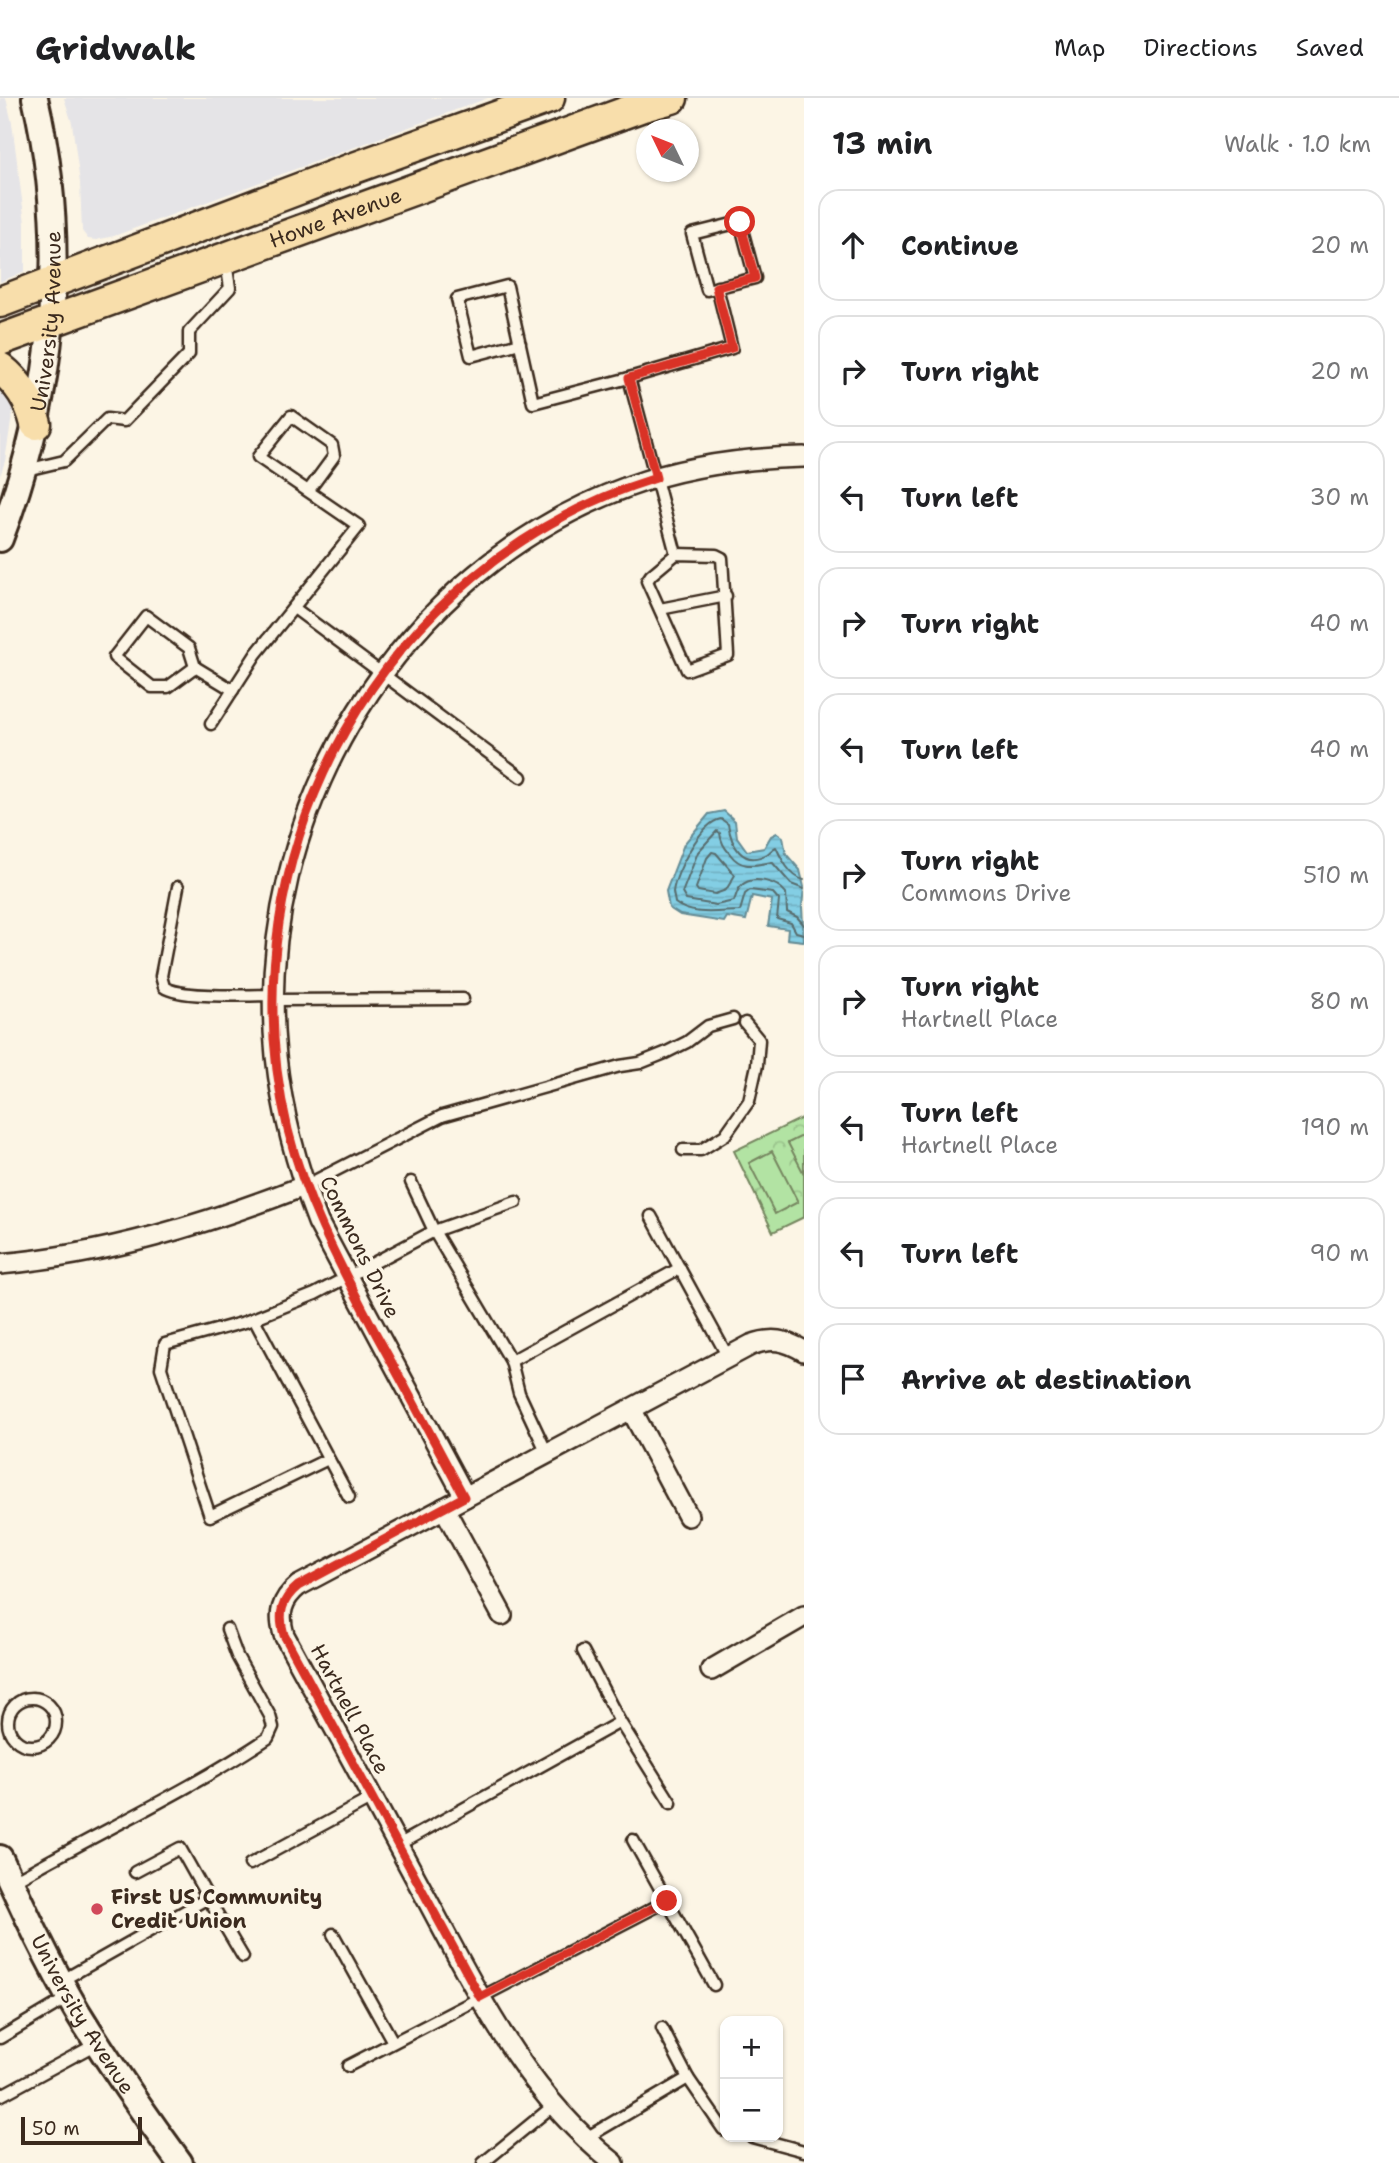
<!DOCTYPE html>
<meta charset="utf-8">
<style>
body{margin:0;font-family:"Shantell Sans",sans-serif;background:#f2f2f2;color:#202124}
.controls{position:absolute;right:21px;bottom:21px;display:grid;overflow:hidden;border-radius:14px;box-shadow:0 2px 5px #0004}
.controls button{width:63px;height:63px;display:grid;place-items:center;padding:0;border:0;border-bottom:2px solid #e0e0e0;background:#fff;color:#202124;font:35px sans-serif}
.compass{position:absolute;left:636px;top:21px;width:63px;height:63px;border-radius:50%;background:#fff;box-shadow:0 2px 5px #0004;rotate:313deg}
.scale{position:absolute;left:21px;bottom:18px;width:121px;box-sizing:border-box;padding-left:7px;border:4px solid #3b2a1e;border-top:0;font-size:19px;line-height:24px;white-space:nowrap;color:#3b2a1e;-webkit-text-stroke:5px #fcf5e5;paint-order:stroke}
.stop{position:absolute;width:21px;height:21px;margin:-16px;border:5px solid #d93025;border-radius:50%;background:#fff}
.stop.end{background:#d93025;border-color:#fff;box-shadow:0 2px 7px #0008}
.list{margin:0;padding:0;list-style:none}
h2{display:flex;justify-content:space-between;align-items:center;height:91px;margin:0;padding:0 28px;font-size:30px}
h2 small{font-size:23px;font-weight:400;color:#757577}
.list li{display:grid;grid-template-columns:46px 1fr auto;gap:21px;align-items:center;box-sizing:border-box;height:112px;margin:0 14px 14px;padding:0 14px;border:2px solid #e0e0e0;border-radius:21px}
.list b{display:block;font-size:26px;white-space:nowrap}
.list p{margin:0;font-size:23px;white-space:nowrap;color:#757577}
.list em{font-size:23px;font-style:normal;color:#757577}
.icon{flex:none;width:38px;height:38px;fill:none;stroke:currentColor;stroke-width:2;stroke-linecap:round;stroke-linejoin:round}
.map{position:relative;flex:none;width:804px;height:2065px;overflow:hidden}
header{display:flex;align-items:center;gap:42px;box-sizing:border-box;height:98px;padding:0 35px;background:#fff;border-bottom:2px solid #e0e0e0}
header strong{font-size:33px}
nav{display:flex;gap:38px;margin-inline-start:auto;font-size:24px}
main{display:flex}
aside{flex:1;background:#fff}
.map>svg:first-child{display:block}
</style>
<header>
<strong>Gridwalk</strong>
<nav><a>Map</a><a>Directions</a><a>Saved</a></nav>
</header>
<main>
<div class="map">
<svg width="804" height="2065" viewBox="0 0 804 2065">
<defs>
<pattern id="park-crowns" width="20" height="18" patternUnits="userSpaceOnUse" patternTransform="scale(1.75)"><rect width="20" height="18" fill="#b2e3a3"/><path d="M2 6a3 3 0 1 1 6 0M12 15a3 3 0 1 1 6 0" fill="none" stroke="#9ac38c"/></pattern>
<pattern id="water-rules" width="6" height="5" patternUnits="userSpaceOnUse" patternTransform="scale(1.75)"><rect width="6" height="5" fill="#83cee4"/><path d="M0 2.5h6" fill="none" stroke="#72b1c3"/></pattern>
</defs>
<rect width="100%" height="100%" fill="#fcf5e5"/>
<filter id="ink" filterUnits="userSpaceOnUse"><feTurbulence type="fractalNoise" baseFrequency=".0143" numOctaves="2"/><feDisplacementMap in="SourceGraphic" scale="14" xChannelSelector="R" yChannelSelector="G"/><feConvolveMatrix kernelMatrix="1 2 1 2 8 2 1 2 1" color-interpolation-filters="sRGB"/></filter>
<g filter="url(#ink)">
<g fill="#e5e4e7">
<path d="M0,0H6L12,25L25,125V173L0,184Z"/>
<path d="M64,0H488L114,138L96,142L88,141L82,133L80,85L72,25Z"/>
<path d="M0,282L6,287L13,311L5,363L0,378Z"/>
</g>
<path fill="url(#park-crowns)" stroke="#768660" stroke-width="2" d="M804,1019V1119L773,1134L734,1053Z"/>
<g fill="#b2e3a3" stroke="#768660" stroke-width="2">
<path d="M804,1037V1076L788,1045Z"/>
<path d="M772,1053L798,1104L775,1116L749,1065Z"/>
</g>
<path fill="url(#water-rules)" stroke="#668c95" stroke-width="2" d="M724,713L735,723L737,739L747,753L764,750L771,738L777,735L783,739L786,756L800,772L804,789L802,809L804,843L787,841L788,831L768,828L772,802L752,798L746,822L727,819L724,824L680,817L669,810L666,793L684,746L709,716Z"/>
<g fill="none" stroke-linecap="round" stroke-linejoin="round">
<g stroke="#586c6d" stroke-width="2">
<path d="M712,754L716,755L735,777L726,792L715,796L698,793L696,790L707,760Z"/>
<path d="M804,782C790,779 781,760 776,749C772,751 770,754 767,756C742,770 731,746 728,726L721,721C701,724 675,775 673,794C673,795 675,804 675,805C693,819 720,813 740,813L745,796L750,792L773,795L779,802L777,821L791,825L796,834L804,836"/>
<path d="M804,791L791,786L772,764C754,767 742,772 730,756C724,749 721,744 720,735L717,733L698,754L682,795L686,802L716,807L734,803C736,798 737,792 741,788C752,776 778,784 786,795L787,814L797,819L804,827"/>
</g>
<g stroke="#3b2a1e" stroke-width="15">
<g id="service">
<path d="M740,124L755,180L707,192L692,136Z"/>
<path d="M520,245L471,258L457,201L507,188L533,305L629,280L732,250L717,189"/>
<path d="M629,280L676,456"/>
<path d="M26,372L64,363L107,321L124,323L189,256V234L230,190L226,164"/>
<path d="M676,456L716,457L722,460L728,557L687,572L647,483L651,477Z"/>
<path d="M294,510L521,679"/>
<path d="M660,511L726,498"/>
<path d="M195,569L168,589H152L114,559L146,518L189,550L195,569L233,592"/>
<path d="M211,626L256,556L359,428L258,359L291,318L332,347L334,358L309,392"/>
<path d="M178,789L161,878L164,889C180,901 251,897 273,897"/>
<path d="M274,902L463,901"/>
<path d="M683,1052H701L725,1037L749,1003L757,967L759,942L745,925"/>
<path d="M411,1084L434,1133L511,1263L519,1295L547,1355"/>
<path d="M305,1088L442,1018L620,968L640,965L665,955L687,944L708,928L733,921"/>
<path d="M651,1118L728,1259"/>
<path d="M254,1221L349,1399"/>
<path d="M511,1263L680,1170"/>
<path d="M328,1361L210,1418L161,1270L165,1246L245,1224L315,1196L434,1133L516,1104"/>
<path d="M583,1553L620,1624L671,1705"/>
<circle cx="32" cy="1624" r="24"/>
<path d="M633,1742L714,1887"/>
<path d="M398,1747L620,1624"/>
<path d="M250,1766L372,1700"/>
<path d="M12,1784C97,1735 187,1694 268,1640L273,1629L270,1618L237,1558L227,1531"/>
<path d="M208,1800L243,1859"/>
<path d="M333,1836L393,1944"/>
<path d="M61,1883L208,1800L180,1750L135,1774"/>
<path d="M0,1940L69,1899"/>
<path d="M348,1968L667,1803"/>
<path d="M688,1980L723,2031L725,2032"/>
<path d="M0,1998L98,1945"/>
<path d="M752,2039L804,2053"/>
<path d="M586,2040L688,1980L662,1930"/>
<path d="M483,2065L554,2007"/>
</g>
</g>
<g stroke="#3b2a1e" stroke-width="24">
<g id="minor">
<path d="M0,1166C106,1157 206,1126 304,1088"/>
<path d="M631,1311L688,1418"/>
<path d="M465,1399L318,1124C297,1070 282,1015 276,958C251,716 400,471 630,388C685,368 745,360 804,359"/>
<path d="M444,1410L502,1517"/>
<path d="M711,1572L804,1518"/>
<path d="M614,2065C524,1994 476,1892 423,1794C377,1708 331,1623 284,1537C278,1516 281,1502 298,1488L751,1247C772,1239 785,1242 804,1253"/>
</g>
</g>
<g stroke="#3b2a1e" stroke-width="30">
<g id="tertiary">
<path id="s1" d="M0,441C54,300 70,149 35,0"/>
<path id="s2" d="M0,1760C24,1812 48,1864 77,1913C109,1965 144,2016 180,2065"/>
</g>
</g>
<g stroke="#3b2a1e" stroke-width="35">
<g id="primary">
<path d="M0,204L354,70L549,0"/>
<path id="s3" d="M0,242L643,8L672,0"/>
<path d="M0,270C19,285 30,302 36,326"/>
</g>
</g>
<use href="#service" stroke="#fcf5e5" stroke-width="10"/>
<use href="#minor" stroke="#fcf5e5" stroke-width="19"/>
<use href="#tertiary" stroke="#fcf5e5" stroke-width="24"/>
<use href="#primary" stroke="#f8deab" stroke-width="30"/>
</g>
</g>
<g fill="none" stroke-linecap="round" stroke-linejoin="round" filter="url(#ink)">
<path stroke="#d93025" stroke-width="9" d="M667,1803L480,1899L284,1537C278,1516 281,1502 298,1488L464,1399C435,1345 406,1290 376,1236C341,1169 306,1105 288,1032C221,755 384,464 656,380L629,280L732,250L716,189L755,180L740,124"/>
</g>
<circle fill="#d1495b" stroke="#fcf5e5" stroke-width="2.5" cx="97" cy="1811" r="7"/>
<g text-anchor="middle" stroke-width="7" stroke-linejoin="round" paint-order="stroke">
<g font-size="21" fill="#3b2a1e" stroke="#fcf5e5">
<text dy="7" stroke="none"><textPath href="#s3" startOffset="357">Howe Avenue</textPath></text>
<text dy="7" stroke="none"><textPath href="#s1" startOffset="224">University Avenue</textPath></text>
<text transform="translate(360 1149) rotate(64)" y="7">Commons Drive</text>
<text transform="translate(350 1611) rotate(62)" y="7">Hartnell Place</text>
<text dy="7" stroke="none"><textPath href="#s2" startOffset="177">University Avenue</textPath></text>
</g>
<g font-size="21" font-weight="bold" fill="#3b2a1e" stroke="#fcf5e5" text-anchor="start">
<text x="111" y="1806">First US Community<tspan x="111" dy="24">Credit Union</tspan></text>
</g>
</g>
</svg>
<div class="controls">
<button>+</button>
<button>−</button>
</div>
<svg class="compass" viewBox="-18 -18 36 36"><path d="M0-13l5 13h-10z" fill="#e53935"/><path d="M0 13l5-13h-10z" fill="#757577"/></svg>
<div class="scale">50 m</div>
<div class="stop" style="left:740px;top:124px"></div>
<div class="stop end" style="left:667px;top:1803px"></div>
</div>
<aside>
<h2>13 min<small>Walk · 1.0 km</small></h2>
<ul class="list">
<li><svg class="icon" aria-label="ahead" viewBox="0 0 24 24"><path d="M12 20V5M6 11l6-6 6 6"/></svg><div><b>Continue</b></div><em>20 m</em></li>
<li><svg class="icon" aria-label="right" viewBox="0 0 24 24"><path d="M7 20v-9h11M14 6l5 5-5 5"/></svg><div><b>Turn right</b></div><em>20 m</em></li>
<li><svg class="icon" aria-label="left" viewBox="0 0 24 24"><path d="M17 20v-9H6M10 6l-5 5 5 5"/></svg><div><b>Turn left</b></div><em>30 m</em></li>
<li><svg class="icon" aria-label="right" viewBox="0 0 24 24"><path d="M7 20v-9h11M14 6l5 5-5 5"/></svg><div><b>Turn right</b></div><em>40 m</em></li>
<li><svg class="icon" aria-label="left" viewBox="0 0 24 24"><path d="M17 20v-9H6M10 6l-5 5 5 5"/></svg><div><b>Turn left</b></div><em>40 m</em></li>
<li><svg class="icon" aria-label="right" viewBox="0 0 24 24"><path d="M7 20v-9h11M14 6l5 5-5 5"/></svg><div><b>Turn right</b><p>Commons Drive</p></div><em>510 m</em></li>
<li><svg class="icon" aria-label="right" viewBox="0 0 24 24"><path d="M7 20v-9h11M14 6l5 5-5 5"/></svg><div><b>Turn right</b><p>Hartnell Place</p></div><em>80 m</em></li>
<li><svg class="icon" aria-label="left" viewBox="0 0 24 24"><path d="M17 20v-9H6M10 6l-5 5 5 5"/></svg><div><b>Turn left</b><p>Hartnell Place</p></div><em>190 m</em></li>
<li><svg class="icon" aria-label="left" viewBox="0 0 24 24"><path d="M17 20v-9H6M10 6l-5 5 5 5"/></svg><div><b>Turn left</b></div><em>90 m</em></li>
<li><svg class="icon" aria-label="arrive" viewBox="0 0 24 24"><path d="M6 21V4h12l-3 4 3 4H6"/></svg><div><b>Arrive at destination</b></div></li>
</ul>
</aside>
</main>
